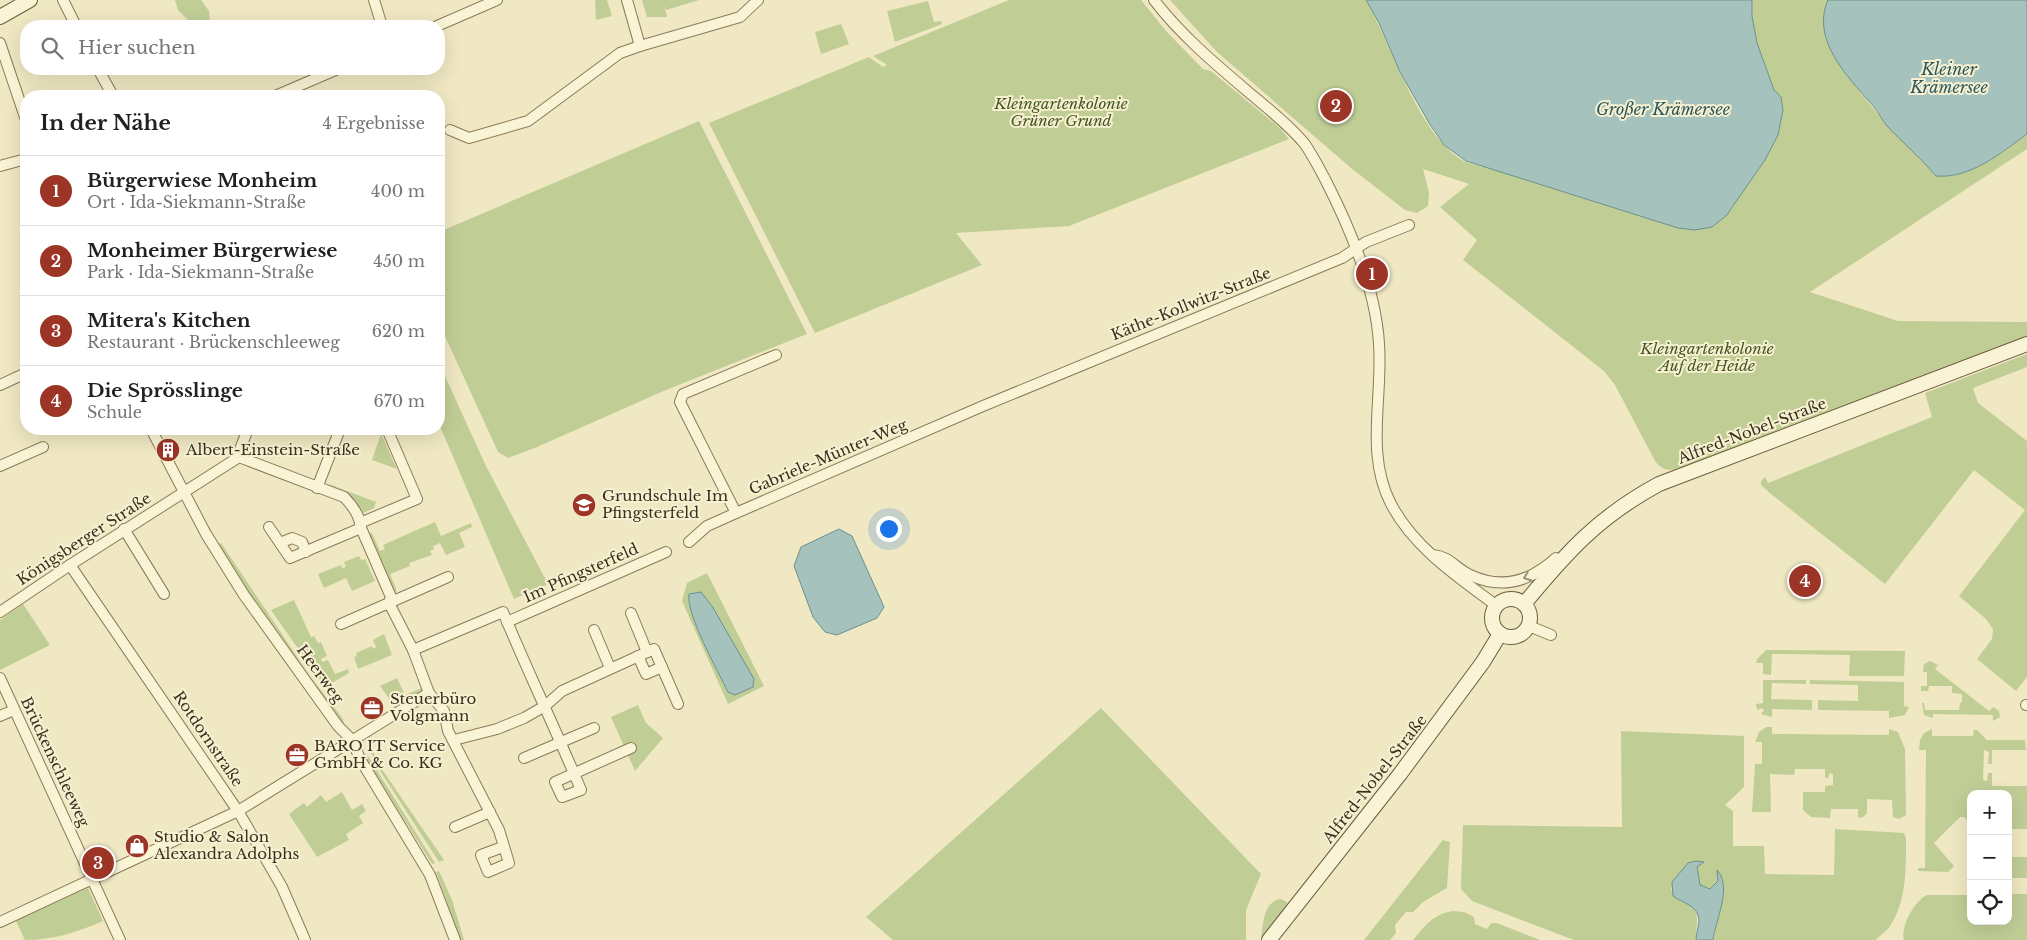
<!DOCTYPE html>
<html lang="de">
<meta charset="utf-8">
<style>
body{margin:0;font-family:"Libre Baskerville",serif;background:#f6f6f6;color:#202124}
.controls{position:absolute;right:15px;bottom:15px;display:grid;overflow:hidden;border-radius:10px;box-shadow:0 5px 20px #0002}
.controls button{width:45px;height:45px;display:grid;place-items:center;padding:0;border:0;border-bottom:1px solid #e0e0e0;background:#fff;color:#202124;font:25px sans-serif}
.you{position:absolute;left:888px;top:528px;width:18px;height:18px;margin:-12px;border:4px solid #fff;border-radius:50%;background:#1a73e8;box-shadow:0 0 0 8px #1a73e833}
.badge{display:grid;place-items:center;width:32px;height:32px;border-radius:50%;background:#9c3526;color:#fff;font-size:16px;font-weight:700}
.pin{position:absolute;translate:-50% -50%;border:2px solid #fff;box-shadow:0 1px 5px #0006}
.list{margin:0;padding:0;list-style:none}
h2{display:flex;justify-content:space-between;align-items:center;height:65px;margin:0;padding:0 20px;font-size:21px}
h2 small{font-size:16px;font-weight:400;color:#757577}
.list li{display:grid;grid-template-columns:32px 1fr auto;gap:15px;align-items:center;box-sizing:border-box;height:70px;padding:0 20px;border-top:1px solid #e0e0e0}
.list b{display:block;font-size:19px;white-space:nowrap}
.list p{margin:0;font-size:16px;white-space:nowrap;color:#757577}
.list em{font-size:16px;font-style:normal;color:#757577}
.icon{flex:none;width:28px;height:28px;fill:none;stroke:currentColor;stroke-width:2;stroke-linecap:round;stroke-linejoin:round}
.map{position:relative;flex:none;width:2027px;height:940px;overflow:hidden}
.search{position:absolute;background:#fff;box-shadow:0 5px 20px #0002;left:20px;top:20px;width:425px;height:55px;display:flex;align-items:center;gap:12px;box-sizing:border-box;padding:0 18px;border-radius:20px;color:#757577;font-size:19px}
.panel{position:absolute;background:#fff;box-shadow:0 5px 20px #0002;left:20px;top:90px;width:425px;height:345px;border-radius:20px}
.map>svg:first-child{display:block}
</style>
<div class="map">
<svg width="2027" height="940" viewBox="0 0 2027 940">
<rect width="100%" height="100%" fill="#f0e8c2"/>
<g fill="#c0ce96">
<path d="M175,0H201L209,11L210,25L194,26L178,10Z"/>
<path d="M595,0H607L612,16L596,20Z"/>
<path d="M642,0H699L666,10L664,5L667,17H647Z"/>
<path d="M1009,0H1141L1167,32L1203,69L1211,71L1280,128L1289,139L1069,226L956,233L982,265L815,333L709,123L869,57L883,67L887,65L873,56Z"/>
<path d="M1170,0H1366C1391,43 1420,140 1466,162C1476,166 1487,167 1496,170L1783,110L1781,97L1774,90L1757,43L1752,16V0H1828C1805,52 1904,139 1936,176L2002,153L2027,134V149L1810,292L1898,321L2027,322V336L1678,469C1668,471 1662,470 1655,461L1615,385L1604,371L1463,260L1477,240L1440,207L1469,184L1423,169L1429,193L1428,206L1417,213L1405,210L1351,168L1217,52Z"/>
<path d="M928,1L934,22L941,21L942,24L895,42L887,11Z"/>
<path d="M841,24L849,44L821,54L815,32Z"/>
<path d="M699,121L807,334L666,390L537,447L508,458L498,452L439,323V232Z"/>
<path d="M2027,354V367L1973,388L1978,403L2027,441V677L2016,691L1977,659L1992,639L1993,629L1986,619L1959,596L2025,510L1974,470L1885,584L1771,494L1761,485V481L1765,477L1768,483L1932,417L1925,393Z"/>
<path d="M439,363L486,466L548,584L514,599L439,424Z"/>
<path d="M381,434L397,469L372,460Z"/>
<path d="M329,484L376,502L374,508L363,513L327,488Z"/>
<path d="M435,522L441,536L471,523L472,527L459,533L465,547L446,555L440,543L433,546L434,549L430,551L432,555L409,563L410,566L390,574L397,591L394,592L366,535L372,533L380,551L385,549L383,545Z"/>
<path d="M221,543L310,676L343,719L344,724L330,709L216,545Z"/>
<path d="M359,556L361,560L365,559L375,581L352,591L346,578L324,588L318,574L341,565L342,568L346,567L344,562Z"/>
<path d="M707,573L764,686L728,704L682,601L687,583Z"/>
<path d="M294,600L311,637L314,636L318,643L321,642L327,656L321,659L322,662L328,660L335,674L348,669L349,673L325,687L271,610Z"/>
<path d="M23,604L50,645L0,670V620Z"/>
<path d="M384,634L392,655L358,669L354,657L357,656L356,653L372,646L373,649L376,647L373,640Z"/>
<path d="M1766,650L1905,651L1904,676H1849L1850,655L1772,654L1771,675L1763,674V663H1756L1757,659Z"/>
<path d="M1930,661L1938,665L1935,669L1989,711L1993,707L1999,711L2000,717L1993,721V715L1933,714V718L1924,715L1922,703H1924L1925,710H1959L1960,703L1962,702V694L1952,693V686H1929L1928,691H1921V686H1927V672H1923L1924,664Z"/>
<path d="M397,678L405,695L422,688L423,690L397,709L380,686Z"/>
<path d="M1763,680H1806V684L1772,683L1771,699L1812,700V710L1772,709V717L1761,714L1764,710L1762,708L1757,710L1756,704L1763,703Z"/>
<path d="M1810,680L1904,682V706L1909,707L1905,715L1889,718V711L1818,710V700L1858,701V685L1810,684Z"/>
<path d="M638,705L646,723L663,738L635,771L611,717Z"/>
<path d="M1101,708L1261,874L1246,910V940H893L866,917Z"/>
<path d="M1766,727H1772V734L1889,735V729L1898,732L1905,749L1906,815L1899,819L1893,817L1892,800L1867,799V813L1863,817L1858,818V809H1831L1830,818L1811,817L1803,810V792H1825V786L1833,785V774L1830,773L1828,778H1825V769H1795L1794,775L1770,774L1771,812H1752L1755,764H1762V742H1755L1759,732Z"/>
<path d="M1932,729V736H1973L1974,730H1977L1987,740H2025L2026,750H1992V764H1988L1989,752L1984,750L1983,780L1987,781L1988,773H1992V786H2027V829H2008V794H1971V824L1964,817H1960L1934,843L1954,866L1948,872L1918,871V868H1925L1926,750H1919L1920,740L1924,733Z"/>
<path d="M1621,731L1744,736V787L1725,805L1733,811V846H1764L1765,874L1834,875L1835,829L1904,833L1906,838C1906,867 1907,901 1890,926C1887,931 1880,935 1876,940H1713L1723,897L1717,871L1718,881L1710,889L1699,885L1697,867L1676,876L1671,889L1677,899C1704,910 1696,916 1696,940H1574L1472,901L1461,889L1463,825L1622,827Z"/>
<path d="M372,747L377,762L444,860L439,862L375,763L371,752Z"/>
<path d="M363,754L368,756L435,863L432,864Z"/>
<path d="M342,792L352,810L362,804L366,811L359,816L363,823L346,834L349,840L317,857L289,814L304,803L307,807L321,795L326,802Z"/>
<path d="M1443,840L1450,842L1447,888L1423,902L1413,912H1406L1395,925L1396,933L1390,940H1364Z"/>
<rect x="2008" y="857" width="19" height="21"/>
<path d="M439,871L452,900L464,940H461L436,872Z"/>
<path d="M88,888L103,921C79,932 52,940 25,940L16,921Z"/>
<path d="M2008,894H2027V940H1904C1900,927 1915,900 1927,895H1971V921H2008Z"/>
<path d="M1281,899L1287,902L1288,908L1261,940C1263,925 1263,901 1281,899Z"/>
<path d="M1453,911L1464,912L1474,917L1475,924L1487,929L1491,923H1497L1540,940H1413C1425,926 1433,914 1453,911Z"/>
</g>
<g fill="#a5c2bd" stroke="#6b918d">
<path d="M1366,0H1752V16L1757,43L1774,90L1781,97L1783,110L1778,135L1765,160L1726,216L1712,227L1695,230L1678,228L1466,161L1444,145L1429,123L1400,72L1379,23Z"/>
<path d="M1828,0H2027V134C2001,153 1970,179 1936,176C1921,158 1903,143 1887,126C1882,120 1879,113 1874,107C1850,79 1810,41 1828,0Z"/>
<path d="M839,529L852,536L884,607L877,618L837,635L825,632L813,617L794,566L801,547Z"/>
<path d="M701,592L712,606L754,679L753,687L735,695L728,692C718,671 686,615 689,594Z"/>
<path d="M1696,861L1704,862L1697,867L1700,885L1710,889L1718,881L1717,870C1733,887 1715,921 1713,940H1696C1696,933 1699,926 1699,920C1698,905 1682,903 1673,896L1672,882L1688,863Z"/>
</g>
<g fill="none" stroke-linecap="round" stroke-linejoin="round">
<g stroke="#8b7a59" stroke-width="12">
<g id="street">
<path d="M63,0L76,26"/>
<path d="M374,0L382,26"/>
<path d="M1154,0C1180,34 1213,62 1246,90C1266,107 1287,123 1304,143C1312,154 1319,168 1325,179C1350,228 1376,290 1379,344C1383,398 1365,454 1391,504C1414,548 1458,577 1497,606"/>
<path d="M437,26L497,0"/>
<path d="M0,43L26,120"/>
<path d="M640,46L740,17L758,0"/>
<path d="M98,69L113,96"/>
<path d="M275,96L338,69"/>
<path d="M450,130L469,138L528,121L620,53L640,46L627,0"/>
<path d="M0,166L26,159"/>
<path d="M0,385L26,373"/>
<path d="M151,429L206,534L244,595L338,726L352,740L360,759L430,875L455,940"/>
<path d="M239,457V452L248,429"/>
<path d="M0,466L43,447"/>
<path d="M317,488L340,429"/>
<path d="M736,513L680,402L683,394L776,355"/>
<path d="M360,523L417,499L387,429"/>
<path d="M269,527L290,558L361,528"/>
<path d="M124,529L164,594"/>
<path d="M689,542L707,526L736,513L983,406L1342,258L1366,242L1409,225"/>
<path d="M280,543L292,538L302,542L306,552"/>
<path d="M1433,555C1451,557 1455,568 1470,575C1502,590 1531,581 1556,558"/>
<path d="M70,565L238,811L282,887L305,940"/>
<path d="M0,612L70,565L239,457L344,497C352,505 360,516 361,528L391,597L389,603L413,650L429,693L444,711L448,731L499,830L509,863L488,872L481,855L503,847"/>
<path d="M631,613L647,652"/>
<path d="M507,622L666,552"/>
<path d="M341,624L448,577"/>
<path d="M1529,626L1551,635"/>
<path d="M594,630L610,668"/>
<path d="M413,650L503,612C528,672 556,730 581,790L562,797L555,782L631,748"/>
<path d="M638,656L646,674L662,667"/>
<path d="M0,678L120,940"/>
<path d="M2026,705H2027"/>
<path d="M0,716L14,710"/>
<path d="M454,740L497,729L524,718L545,706L562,691L654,649L678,704"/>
<path d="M524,758L594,728"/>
<path d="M455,827L490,812"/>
<path d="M0,922L238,811L429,693"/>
</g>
</g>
<g stroke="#6c5b3c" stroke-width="16">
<g id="secondary">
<path d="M0,17L30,0"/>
<circle cx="1511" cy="618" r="19"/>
<path d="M1524,604C1567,552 1598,517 1659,484L2027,344"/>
<path d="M1269,940L1400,774L1483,662L1500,634"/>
</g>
</g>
<use href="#street" stroke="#faf4d6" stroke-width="10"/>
<use href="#secondary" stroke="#faf4d6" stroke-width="14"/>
</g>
<defs><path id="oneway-chevron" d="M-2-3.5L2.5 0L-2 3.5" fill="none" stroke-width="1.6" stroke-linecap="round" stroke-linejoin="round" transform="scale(1.25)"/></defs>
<use stroke="#9a927a" href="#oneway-chevron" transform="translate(1527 577) rotate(159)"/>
<defs>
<g id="building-disc" transform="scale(1.25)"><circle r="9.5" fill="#9c3526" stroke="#f7f1d2"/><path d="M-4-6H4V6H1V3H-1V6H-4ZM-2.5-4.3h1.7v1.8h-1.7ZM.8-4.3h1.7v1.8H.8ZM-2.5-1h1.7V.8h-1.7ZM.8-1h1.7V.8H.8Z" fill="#fff"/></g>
<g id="school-disc" transform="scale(1.25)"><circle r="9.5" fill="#9c3526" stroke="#f7f1d2"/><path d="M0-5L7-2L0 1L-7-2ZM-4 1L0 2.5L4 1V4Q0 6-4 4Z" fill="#fff"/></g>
<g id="office-disc" transform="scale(1.25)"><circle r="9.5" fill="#9c3526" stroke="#f7f1d2"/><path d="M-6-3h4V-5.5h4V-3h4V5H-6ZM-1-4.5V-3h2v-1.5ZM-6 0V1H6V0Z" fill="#fff"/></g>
<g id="shop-disc" transform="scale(1.25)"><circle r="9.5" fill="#9c3526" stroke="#f7f1d2"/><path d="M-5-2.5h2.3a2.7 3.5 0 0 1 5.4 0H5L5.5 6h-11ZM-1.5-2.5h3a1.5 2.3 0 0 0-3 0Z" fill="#fff"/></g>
</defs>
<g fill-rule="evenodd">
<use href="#building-disc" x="168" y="450"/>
<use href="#school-disc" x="584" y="505"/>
<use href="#office-disc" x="372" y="708"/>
<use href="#office-disc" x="297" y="755"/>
<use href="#shop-disc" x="137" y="846"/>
</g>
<g text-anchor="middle" stroke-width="4" stroke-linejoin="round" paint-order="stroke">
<g font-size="15" font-style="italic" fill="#435723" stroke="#f7f1d2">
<text x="1061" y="109">Kleingartenkolonie<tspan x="1061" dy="17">Grüner Grund</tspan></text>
<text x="1707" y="354">Kleingartenkolonie<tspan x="1707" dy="17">Auf der Heide</tspan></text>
</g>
<g font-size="15" fill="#3a2f1d" stroke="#f7f1d2">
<text transform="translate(1191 304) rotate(-22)" y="5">Käthe-Kollwitz-Straße</text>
<text transform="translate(1752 431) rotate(-21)" y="5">Alfred-Nobel-Straße</text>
<text transform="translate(828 457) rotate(-23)" y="5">Gabriele-Münter-Weg</text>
<text transform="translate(84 539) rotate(-33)" y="5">Königsberger Straße</text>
<text transform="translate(581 573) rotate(-24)" y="5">Im Pfingsterfeld</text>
<text transform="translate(320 674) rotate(54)" y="5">Heerweg</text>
<text transform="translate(208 739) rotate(56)" y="5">Rotdornstraße</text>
<text transform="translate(55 762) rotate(65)" y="5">Brückenschleeweg</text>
<text transform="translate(1375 779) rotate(-52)" y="5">Alfred-Nobel-Straße</text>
</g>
<g font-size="15" fill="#3a2f1d" stroke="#f7f1d2" text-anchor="start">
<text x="186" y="455">Albert-Einstein-Straße</text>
<text x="602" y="501">Grundschule Im<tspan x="602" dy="17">Pfingsterfeld</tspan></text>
<text x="390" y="704">Steuerbüro<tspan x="390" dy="17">Volgmann</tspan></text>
<text x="314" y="751">BARO IT Service<tspan x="314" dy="17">GmbH &amp; Co. KG</tspan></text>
<text x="154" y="842">Studio &amp; Salon<tspan x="154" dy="17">Alexandra Adolphs</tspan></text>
</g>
<g font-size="16" font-style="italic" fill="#2c575a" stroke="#f7f1d2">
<text x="1949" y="75">Kleiner<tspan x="1949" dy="18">Krämersee</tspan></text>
<text x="1663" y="115">Großer Krämersee</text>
</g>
</g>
</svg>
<div class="controls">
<button>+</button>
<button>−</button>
<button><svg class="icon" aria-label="locate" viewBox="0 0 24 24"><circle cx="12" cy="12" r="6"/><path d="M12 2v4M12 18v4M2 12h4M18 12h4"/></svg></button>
</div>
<div class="you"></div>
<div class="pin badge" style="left:1372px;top:274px">1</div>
<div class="pin badge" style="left:1336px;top:106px">2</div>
<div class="pin badge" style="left:98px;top:863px">3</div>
<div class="pin badge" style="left:1805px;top:581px">4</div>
<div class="search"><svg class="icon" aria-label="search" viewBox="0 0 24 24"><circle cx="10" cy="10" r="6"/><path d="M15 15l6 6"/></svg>Hier suchen</div>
<section class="panel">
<h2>In der Nähe<small>4 Ergebnisse</small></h2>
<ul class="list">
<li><span class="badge">1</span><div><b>Bürgerwiese Monheim</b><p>Ort · Ida-Siekmann-Straße</p></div><em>400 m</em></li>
<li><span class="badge">2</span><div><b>Monheimer Bürgerwiese</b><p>Park · Ida-Siekmann-Straße</p></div><em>450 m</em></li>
<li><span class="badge">3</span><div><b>Mitera's Kitchen</b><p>Restaurant · Brückenschleeweg</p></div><em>620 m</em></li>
<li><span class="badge">4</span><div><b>Die Sprösslinge</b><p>Schule</p></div><em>670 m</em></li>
</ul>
</section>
</div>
